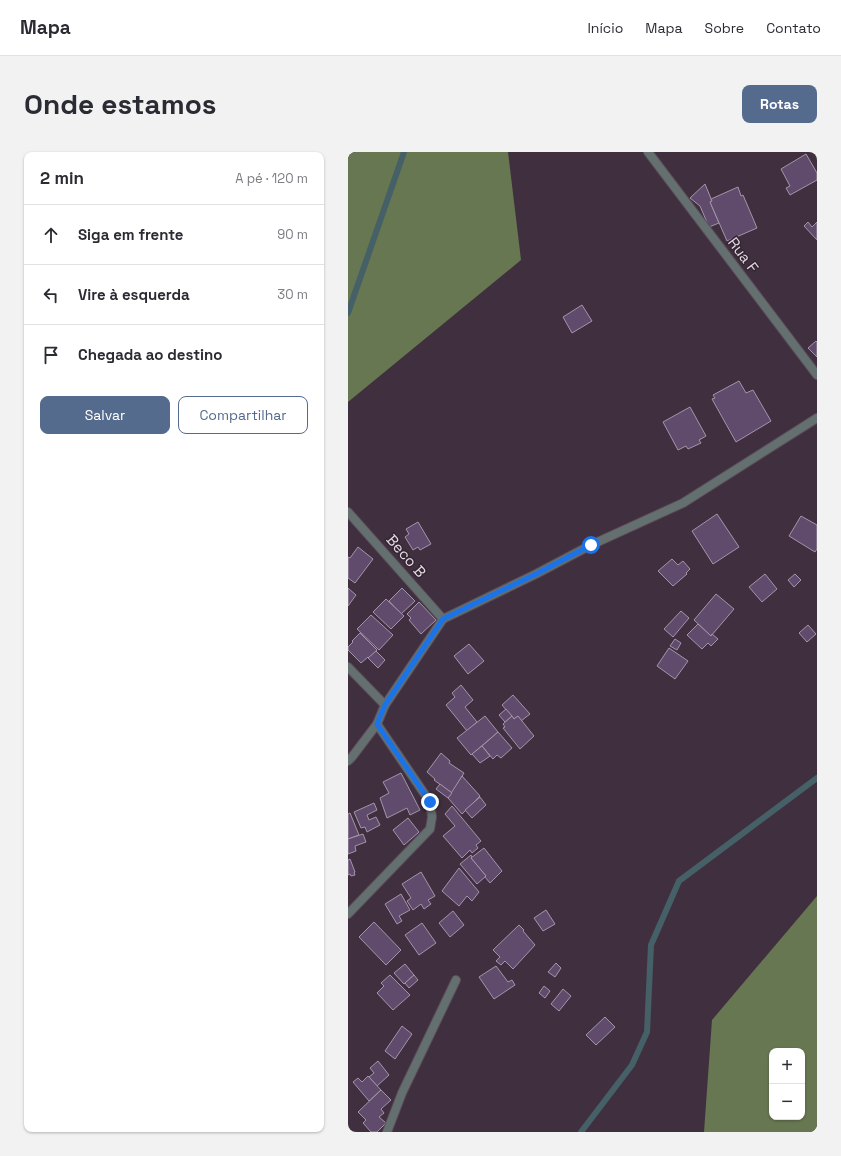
<!DOCTYPE html>
<html lang="pt">
<meta charset="utf-8">
<style>
body{margin:0;font-family:"Space Grotesk",sans-serif;background:#f2f2f3;color:#2b2b33}
.controls{position:absolute;right:12px;bottom:12px;display:grid;overflow:hidden;border-radius:8px;box-shadow:0 1px 3px #0004}
.controls button{width:36px;height:36px;display:grid;place-items:center;padding:0;border:0;border-bottom:1px solid #e1e1e2;background:#fff;color:#2b2b33;font:20px sans-serif}
.stop{position:absolute;width:12px;height:12px;margin:-9px;border:3px solid #1a73e8;border-radius:50%;background:#fff}
.stop.end{background:#1a73e8;border-color:#fff;box-shadow:0 1px 4px #0008}
.list{margin:0;padding:0;list-style:none}
h2{display:flex;justify-content:space-between;align-items:center;height:52px;margin:0;padding:0 16px;font-size:17px}
h2 small{font-size:13px;font-weight:400;color:#7c7c81}
.list li{display:grid;grid-template-columns:26px 1fr auto;gap:12px;align-items:center;box-sizing:border-box;height:60px;padding:0 16px;border-top:1px solid #e1e1e2}
.list b{display:block;font-size:15px;white-space:nowrap}
.list em{font-size:13px;font-style:normal;color:#7c7c81}
.actions{display:flex;gap:8px;padding:12px 16px}
.actions a{flex:1;padding:9px 0;border:1px solid #556b8d;border-radius:8px;text-align:center;font-size:14px;color:#556b8d}
.actions .main{background:#556b8d;color:#fff}
.icon{flex:none;width:22px;height:22px;fill:none;stroke:currentColor;stroke-width:2;stroke-linecap:round;stroke-linejoin:round}
.map{position:relative;flex:none;width:469px;height:980px;overflow:hidden;border-radius:8px}
header{display:flex;align-items:center;gap:24px;box-sizing:border-box;height:56px;padding:0 20px;background:#fff;border-bottom:1px solid #e1e1e2}
header strong{font-size:19px}
nav{display:flex;gap:22px;margin-inline-start:auto;font-size:14px}
.intro{display:flex;align-items:center;justify-content:space-between;box-sizing:border-box;height:96px;padding:0 24px}
h1{margin:0;font-size:28px}
.button{padding:10px 18px;border-radius:8px;background:#556b8d;color:#fff;font-size:14px;font-weight:700}
main{display:flex;gap:24px;padding:0 24px}
aside{flex:1;background:#fff;border-radius:8px;box-shadow:0 1px 3px #0004}
.map>svg:first-child{display:block}
</style>
<header>
<strong>Mapa</strong>
<nav><a>Início</a><a>Mapa</a><a>Sobre</a><a>Contato</a></nav>
</header>
<div class="intro"><h1>Onde estamos</h1><a class="button">Rotas</a></div>
<main>
<aside>
<h2>2 min<small>A pé · 120 m</small></h2>
<ul class="list">
<li><svg class="icon" aria-label="ahead" viewBox="0 0 24 24"><path d="M12 20V5M6 11l6-6 6 6"/></svg><div><b>Siga em frente</b></div><em>90 m</em></li>
<li><svg class="icon" aria-label="left" viewBox="0 0 24 24"><path d="M17 20v-9H6M10 6l-5 5 5 5"/></svg><div><b>Vire à esquerda</b></div><em>30 m</em></li>
<li><svg class="icon" aria-label="arrive" viewBox="0 0 24 24"><path d="M6 21V4h12l-3 4 3 4H6"/></svg><div><b>Chegada ao destino</b></div></li>
</ul>
<div class="actions"><a class="main">Salvar</a><a>Compartilhar</a></div>
</aside>
<div class="map">
<svg width="469" height="980" viewBox="0 0 469 980">
<rect width="100%" height="100%" fill="#40303f"/>
<g fill="#677751" fill-rule="evenodd">
<path d="M0,0H160L173,108L0,250Z"/>
<path d="M469,744V980H356L364,868ZM424,899H454V965H424Z"/>
</g>
<g fill="none" stroke-linecap="round" stroke-linejoin="round">
<g stroke="#456066" stroke-width="6">
<path d="M0,161L56,0"/>
<path d="M233,980L284,913L299,880L303,793L331,729L469,626"/>
</g>
</g>
<g fill="#614b6d" stroke="#a295a9">
<path d="M458,2L469,21V28L442,43L438,36L442,34L433,17Z"/>
<path d="M357,32L364,49L362,50L371,71L361,75L352,54L342,46Z"/>
<path d="M390,35L393,44L395,43L409,76L379,89L362,50L364,49L363,47Z"/>
<path d="M460,70L464,75L469,70V88L456,74Z"/>
<path d="M234,153L244,169L224,181L215,165Z"/>
<path d="M468,189L469,190V205L460,196Z"/>
<path d="M391,229L398,241L405,238L423,269L388,290L364,247L367,246L365,243Z"/>
<path d="M342,255L358,284L351,288L353,291L340,297L338,294L330,298L315,270Z"/>
<path d="M369,362L391,395L365,412L344,379Z"/>
<path d="M453,364L469,373V397L467,400L441,384Z"/>
<path d="M70,370L83,392L72,398L70,395L65,398L57,385L61,382L58,377Z"/>
<path d="M10,395L25,407L7,431L0,426V405L2,406Z"/>
<path d="M324,407L330,413L335,409L342,417L338,421L339,422L325,434L310,419Z"/>
<path d="M417,422L429,437L414,450L401,435Z"/>
<path d="M447,422L453,428L446,435L440,428Z"/>
<path d="M0,436L8,443L0,454Z"/>
<path d="M54,436L67,449L53,462L41,449Z"/>
<path d="M368,442L386,457L363,484L346,468Z"/>
<path d="M38,447L56,464L43,477L25,460Z"/>
<path d="M71,450L88,468L73,482L61,468L63,466L59,462Z"/>
<path d="M333,459L341,466L325,485L316,477Z"/>
<path d="M23,463L45,483L31,498L9,477Z"/>
<path d="M350,472L363,484L364,482L370,487L363,494L360,491L354,497L339,483Z"/>
<path d="M460,473L468,482L459,490L451,481Z"/>
<path d="M12,481L29,498L21,506L20,505L13,511L0,498V495L5,490L4,489Z"/>
<path d="M327,487L333,491L329,498L322,494Z"/>
<path d="M121,492L136,509L120,522L106,504Z"/>
<path d="M321,496L340,509L327,527L309,514Z"/>
<path d="M28,499L37,508L30,516L20,506Z"/>
<path d="M113,533L125,548L117,555L129,570L119,579L98,553L107,545L104,541Z"/>
<path d="M165,543L182,562L173,569L170,564L166,567L154,553Z"/>
<path d="M158,557L164,564L157,570L151,563Z"/>
<path d="M137,564L150,580L123,603L109,586Z"/>
<path d="M164,564L166,567L170,564L186,584L172,597L155,576L157,575L155,572Z"/>
<path d="M150,580L164,596L153,606L149,603L145,607L134,594Z"/>
<path d="M134,594L142,604L132,611L124,602Z"/>
<path d="M93,601L102,609L101,611L116,621L104,641L86,628L87,627L79,620Z"/>
<path d="M53,621L72,658L62,663L59,656L39,666L32,646L41,641L35,630Z"/>
<path d="M114,624L132,644L114,662L100,646Z"/>
<path d="M92,632L104,641L100,646L88,637Z"/>
<path d="M132,645L138,653L124,666L117,658Z"/>
<path d="M26,651L29,658L19,663L21,668L28,665L32,673L19,680L17,675L13,676L6,660Z"/>
<path d="M104,654L133,689L128,693L130,696L124,701L122,698L114,706L95,684L107,674L97,662Z"/>
<path d="M2,661L11,683L0,687V662Z"/>
<path d="M60,666L71,680L56,693L45,678Z"/>
<path d="M15,682L18,690L7,694L8,699L0,702V687Z"/>
<path d="M136,696L154,719L142,731L137,725L138,724L123,706Z"/>
<path d="M123,703L124,705L123,706L138,724L129,732L112,712Z"/>
<path d="M2,707L7,720H6L7,723L3,724L2,722L0,723V708Z"/>
<path d="M111,716L131,740L124,749L119,744L111,754L94,739Z"/>
<path d="M73,720L87,744L80,748L83,752L76,757L73,752L65,758L59,749L63,746L54,732Z"/>
<path d="M53,742L62,758L51,764L54,769L49,772L37,752Z"/>
<path d="M198,758L207,772L195,779L186,766Z"/>
<path d="M105,759L116,773L102,785L91,771Z"/>
<path d="M26,770L53,798L38,813L11,785Z"/>
<path d="M74,771L88,791L71,803L57,783Z"/>
<path d="M171,773L176,778L175,779L187,793L165,817L157,809L153,813L148,809L152,805L145,798Z"/>
<path d="M208,811L213,816L207,825L200,820Z"/>
<path d="M57,812L66,823L56,832L46,821Z"/>
<path d="M148,814L160,830L164,828L167,833L146,847L131,825Z"/>
<path d="M42,823L62,843L45,858L29,841L36,834L33,831Z"/>
<path d="M66,823L70,828L61,836L57,831Z"/>
<path d="M196,834L202,839L197,846L191,841Z"/>
<path d="M215,837L223,844L211,859L203,852Z"/>
<path d="M257,865L267,875L248,893L238,883Z"/>
<path d="M54,874L64,882L47,907L37,899Z"/>
<path d="M30,909L41,923L29,934L21,925L26,921L22,916Z"/>
<path d="M20,924L33,938L21,949L5,930L10,926L14,930Z"/>
<path d="M33,938L43,948L33,957L36,961L31,965L38,971L29,980H23L15,971L18,968L10,960Z"/>
</g>
<g fill="none" stroke-linecap="round" stroke-linejoin="round">
<g stroke="#5b4c5a" stroke-width="10">
<g id="service">
<path d="M300,0L469,223"/>
<path d="M0,360L95,467"/>
<path d="M0,515L37,553"/>
<path d="M0,762L82,677L84,665L82,650L29,572"/>
<path d="M39,980L54,941L108,828"/>
</g>
</g>
<g stroke="#5b4c5a" stroke-width="10">
<path id="minor" d="M0,609L4,605L29,572L37,553L95,467L188,422L243,393L335,351L469,266"/>
</g>
<use href="#service" stroke="#64706f" stroke-width="8"/>
<use href="#minor" stroke="#64706f" stroke-width="8"/>
</g>
<g fill="none" stroke-linecap="round" stroke-linejoin="round">
<path stroke="#1a73e8" stroke-width="5" d="M82,650L29,572L37,553L95,467L188,422L243,393"/>
</g>
<g text-anchor="middle" stroke-width="3" stroke-linejoin="round" paint-order="stroke">
<g font-size="15" fill="#e6dce5" stroke="#352634">
<text transform="translate(395 103) rotate(53)" y="5">Rua F</text>
<text transform="translate(58 404) rotate(49)" y="5">Beco B</text>
</g>
</g>
</svg>
<div class="controls">
<button>+</button>
<button>−</button>
</div>
<div class="stop" style="left:243px;top:393px"></div>
<div class="stop end" style="left:82px;top:650px"></div>
</div>
</main>
